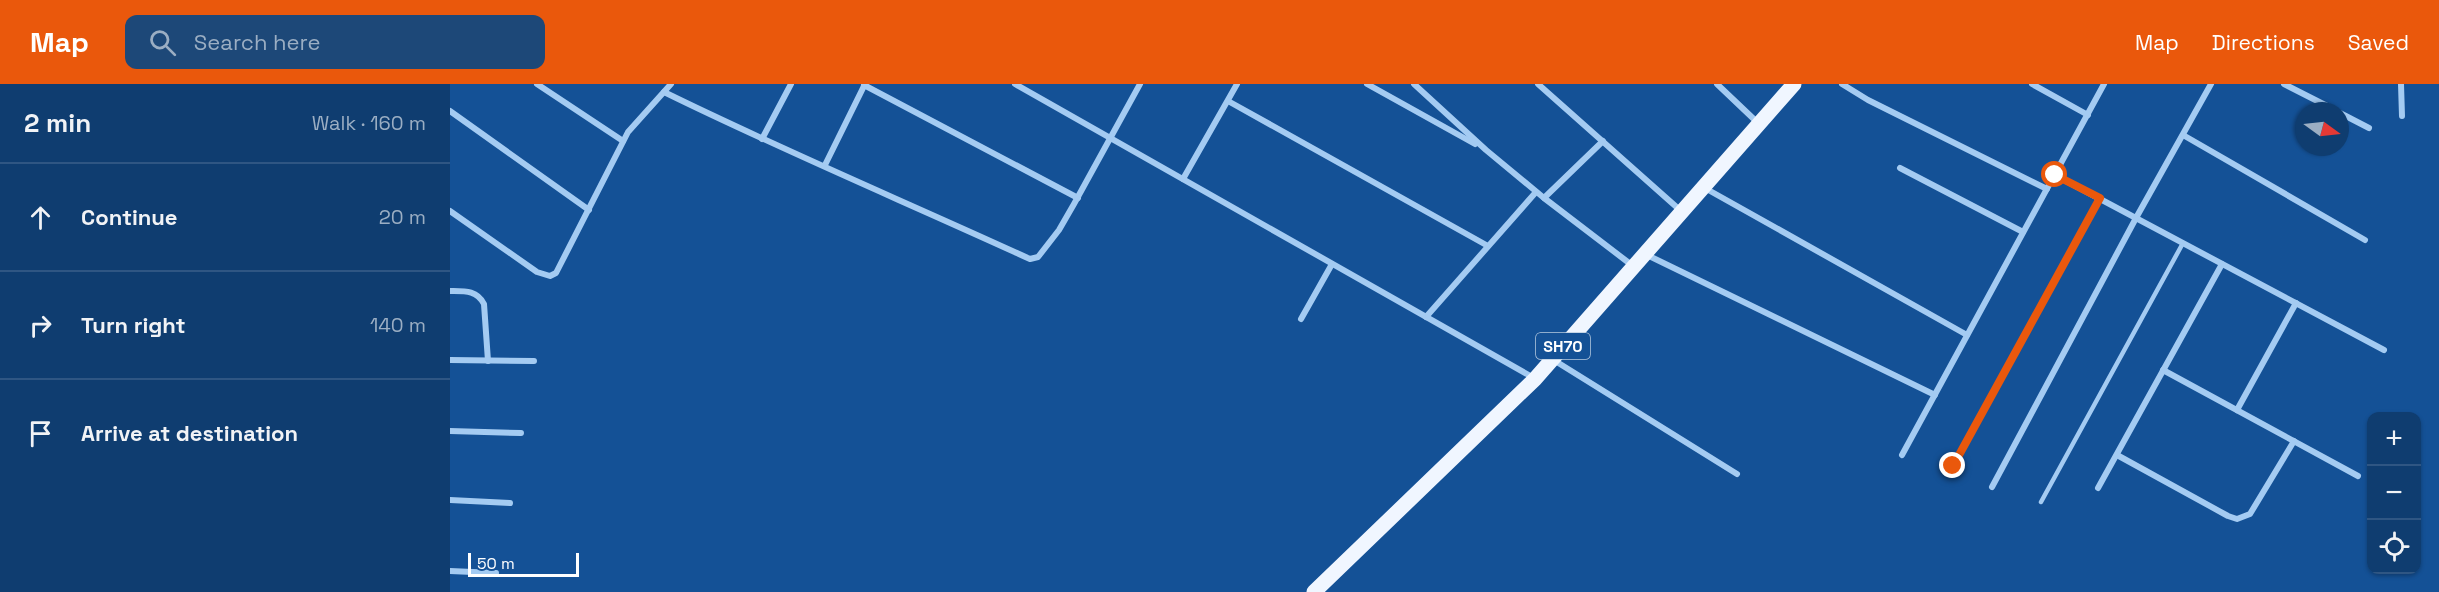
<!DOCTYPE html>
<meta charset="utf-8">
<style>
body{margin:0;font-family:"Space Grotesk",sans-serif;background:#1d4878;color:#f1f3f6}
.controls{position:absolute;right:18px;bottom:18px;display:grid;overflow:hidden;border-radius:12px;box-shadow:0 2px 4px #0004}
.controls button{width:54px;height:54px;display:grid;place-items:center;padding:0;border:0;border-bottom:2px solid #2f5683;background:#0f3d70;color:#f1f3f6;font:30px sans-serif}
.compass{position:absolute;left:1845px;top:18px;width:54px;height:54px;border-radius:50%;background:#0f3d70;box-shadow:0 2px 4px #0004;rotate:105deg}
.scale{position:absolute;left:18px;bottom:15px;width:111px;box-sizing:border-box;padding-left:6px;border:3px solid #fff;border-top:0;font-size:16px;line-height:21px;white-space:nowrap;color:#fff;-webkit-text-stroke:4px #145196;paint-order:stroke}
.stop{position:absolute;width:18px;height:18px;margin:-14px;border:4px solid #ea580c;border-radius:50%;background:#fff}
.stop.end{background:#ea580c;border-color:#fff;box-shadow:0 2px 6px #0008}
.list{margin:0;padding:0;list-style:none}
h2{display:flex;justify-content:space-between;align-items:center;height:78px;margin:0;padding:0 24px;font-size:26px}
h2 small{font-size:20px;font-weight:400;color:#9baec3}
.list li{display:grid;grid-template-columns:39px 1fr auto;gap:18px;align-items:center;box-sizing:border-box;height:108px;padding:0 24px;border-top:2px solid #2f5683}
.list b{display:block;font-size:22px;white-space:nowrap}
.list em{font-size:20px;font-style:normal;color:#9baec3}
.icon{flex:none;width:33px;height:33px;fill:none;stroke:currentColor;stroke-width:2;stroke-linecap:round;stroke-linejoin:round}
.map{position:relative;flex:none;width:1989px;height:508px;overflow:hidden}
header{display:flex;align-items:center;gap:36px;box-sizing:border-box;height:84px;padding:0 30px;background:#ea580c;color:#fff}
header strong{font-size:28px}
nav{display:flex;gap:33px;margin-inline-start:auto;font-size:21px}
.search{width:420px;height:54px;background:#1d4878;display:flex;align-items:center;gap:15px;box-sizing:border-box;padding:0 21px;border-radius:12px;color:#9baec3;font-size:22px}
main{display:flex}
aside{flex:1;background:#0f3d70}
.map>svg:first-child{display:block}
</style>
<header>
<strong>Map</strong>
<div class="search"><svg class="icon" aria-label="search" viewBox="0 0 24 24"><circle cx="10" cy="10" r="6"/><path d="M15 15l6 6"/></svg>Search here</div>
<nav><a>Map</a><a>Directions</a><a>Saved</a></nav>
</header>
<main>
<aside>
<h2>2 min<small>Walk · 160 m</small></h2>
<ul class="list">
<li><svg class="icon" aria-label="ahead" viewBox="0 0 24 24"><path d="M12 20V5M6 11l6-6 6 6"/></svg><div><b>Continue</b></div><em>20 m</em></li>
<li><svg class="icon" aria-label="right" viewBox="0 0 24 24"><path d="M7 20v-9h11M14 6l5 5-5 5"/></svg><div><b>Turn right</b></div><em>140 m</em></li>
<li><svg class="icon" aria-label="arrive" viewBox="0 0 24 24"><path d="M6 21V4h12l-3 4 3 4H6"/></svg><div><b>Arrive at destination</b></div></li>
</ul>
</aside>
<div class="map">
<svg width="1989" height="508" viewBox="0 0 1989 508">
<rect width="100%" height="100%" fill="#145196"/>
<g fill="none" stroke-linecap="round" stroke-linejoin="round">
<g stroke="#a4cbf2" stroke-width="4.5">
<path d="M1503,382L1650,114"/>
<path d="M1591,418L1733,159"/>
</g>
<g stroke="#a4cbf2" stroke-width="6">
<path d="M87,0L173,57"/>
<path d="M565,0L1084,294"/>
<path d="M917,0L1025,60"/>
<path d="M964,0L1036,66L1094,114L1183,182"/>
<path d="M1088,0L1231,127"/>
<path d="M1267,0L1308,39"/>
<path d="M1392,0L1418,16L1597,105"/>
<path d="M1582,0L1638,31"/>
<path d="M1834,0L1887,27"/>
<path d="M1951,0L1952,32"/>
<path d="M414,1L628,114"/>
<path d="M214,8C334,67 458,119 580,175L588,173L609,146L624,120L690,0"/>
<path d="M778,17L1038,162"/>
<path d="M0,27L139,126"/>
<path d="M1890,29L1919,44"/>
<path d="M1733,51L1915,156"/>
<path d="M312,55L341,0"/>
<path d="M375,81L415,0"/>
<path d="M1450,84L1573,148"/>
<path d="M1605,91L1934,266"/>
<path d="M733,95L787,0"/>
<path d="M1253,103L1517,251"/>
<path d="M1094,114L1153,57"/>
<path d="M0,127L87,188L100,192L106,189L178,48L221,0"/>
<path d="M1195,170L1485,311"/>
<path d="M0,207C15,207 27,206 34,220L38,277"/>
<path d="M976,233L1086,108"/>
<path d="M851,235L882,180"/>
<path d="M1102,275L1287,390"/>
<path d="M0,276L84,277"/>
<path d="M1713,286L1908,392"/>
<path d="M1787,326L1846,219"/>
<path d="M0,347L71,349"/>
<path d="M1452,371L1654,0"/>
<path d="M1667,371L1778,432L1787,435L1800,430L1844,357"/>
<path d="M1542,403L1686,134L1761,0"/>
<path d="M1648,404L1772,180"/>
<path d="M0,416L60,419"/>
<path d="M0,487L46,489"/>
</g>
<path stroke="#f0f6ff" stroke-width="15" d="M864,508L1085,295L1344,0"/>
</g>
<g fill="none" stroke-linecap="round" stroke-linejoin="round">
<path stroke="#ea580c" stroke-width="8" d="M1503,382L1650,114L1605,91"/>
</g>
<g text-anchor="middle" stroke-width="6" stroke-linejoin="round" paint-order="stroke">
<rect fill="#145196" stroke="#b8cbe0" stroke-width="1.5" x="1086" y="249" width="54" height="26" rx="4.5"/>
<g font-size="16" font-weight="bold" fill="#fff">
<text x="1113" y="268">SH70</text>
</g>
</g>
</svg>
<div class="controls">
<button>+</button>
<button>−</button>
<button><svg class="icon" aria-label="locate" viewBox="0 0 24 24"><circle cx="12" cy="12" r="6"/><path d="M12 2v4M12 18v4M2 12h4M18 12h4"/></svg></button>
</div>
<svg class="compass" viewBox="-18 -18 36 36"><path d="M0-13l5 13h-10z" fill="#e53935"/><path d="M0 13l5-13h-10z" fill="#9baec3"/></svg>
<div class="scale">50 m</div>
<div class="stop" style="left:1605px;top:91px"></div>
<div class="stop end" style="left:1503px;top:382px"></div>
</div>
</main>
